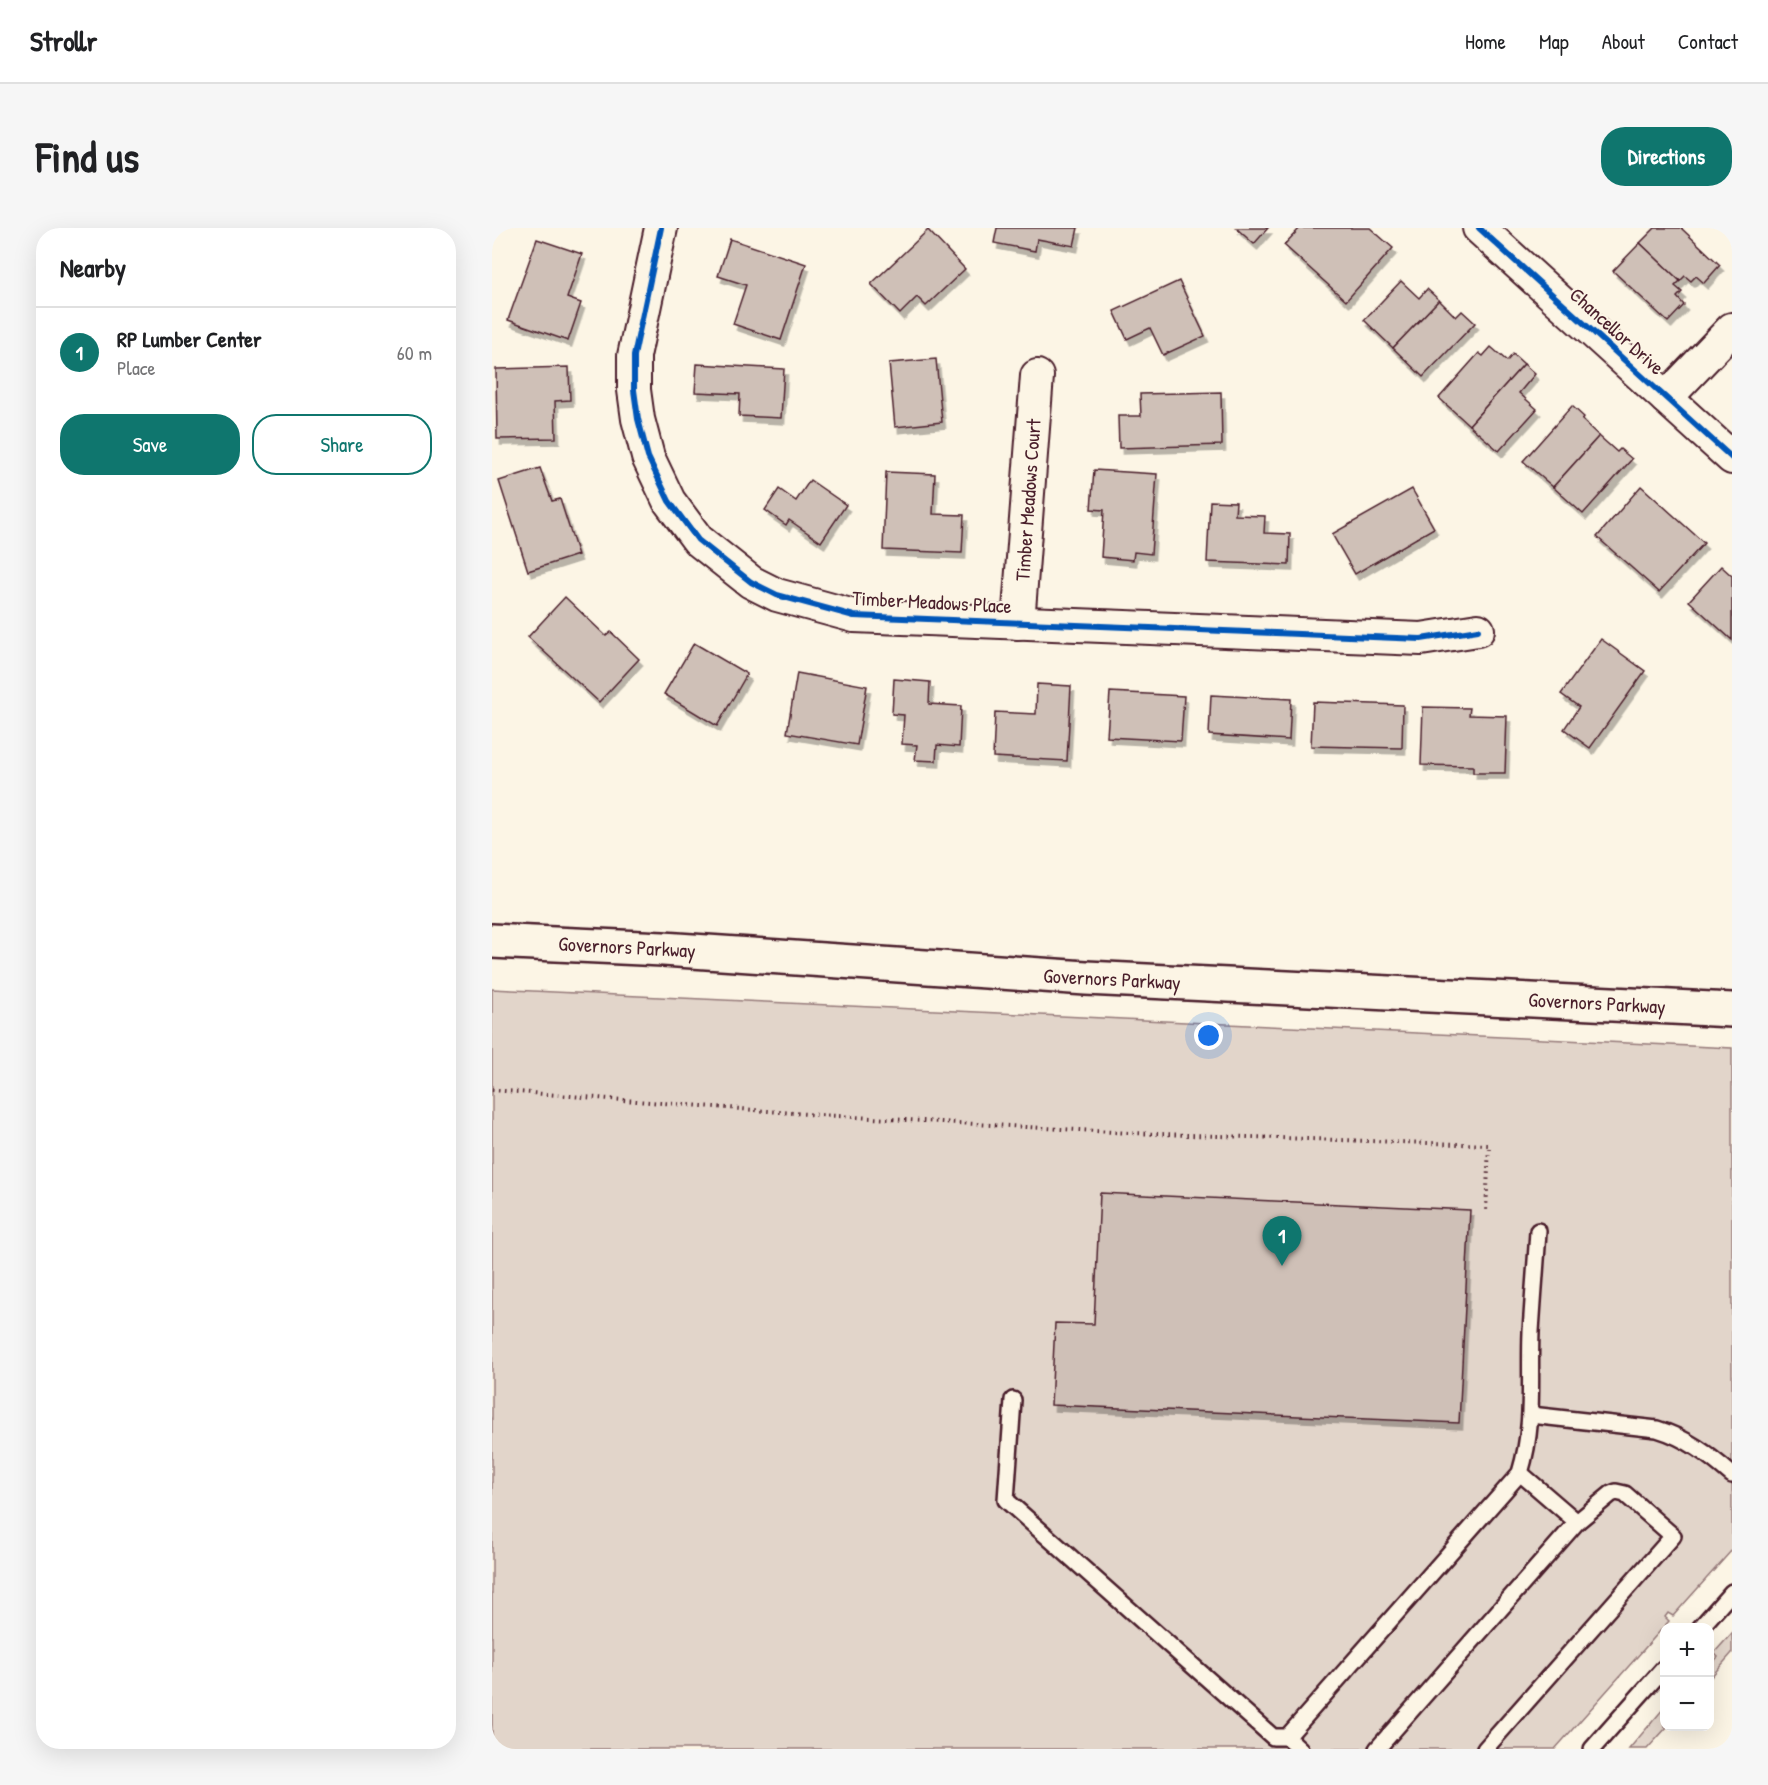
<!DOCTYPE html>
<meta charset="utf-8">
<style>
body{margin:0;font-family:"Patrick Hand",sans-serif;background:#f6f6f6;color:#202124}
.controls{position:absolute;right:18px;bottom:18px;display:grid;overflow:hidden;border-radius:12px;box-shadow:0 6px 24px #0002}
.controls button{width:54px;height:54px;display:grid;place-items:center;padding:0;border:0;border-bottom:2px solid #e0e0e0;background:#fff;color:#202124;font:30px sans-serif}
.you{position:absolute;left:717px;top:808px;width:21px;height:21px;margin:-15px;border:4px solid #fff;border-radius:50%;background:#1a73e8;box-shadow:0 0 0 9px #1a73e833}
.badge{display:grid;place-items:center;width:39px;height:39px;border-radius:50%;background:#0f766e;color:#fff;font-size:20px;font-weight:700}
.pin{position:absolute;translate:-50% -50px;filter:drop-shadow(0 2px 3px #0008)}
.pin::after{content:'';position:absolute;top:32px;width:21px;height:18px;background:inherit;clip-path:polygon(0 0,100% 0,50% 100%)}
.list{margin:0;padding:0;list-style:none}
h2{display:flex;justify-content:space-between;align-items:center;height:78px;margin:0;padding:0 24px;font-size:26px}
h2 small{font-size:20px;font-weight:400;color:#757577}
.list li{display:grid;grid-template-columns:39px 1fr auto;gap:18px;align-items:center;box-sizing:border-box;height:90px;padding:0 24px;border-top:2px solid #e0e0e0}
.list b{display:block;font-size:22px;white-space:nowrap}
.list p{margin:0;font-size:20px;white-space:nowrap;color:#757577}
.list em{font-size:20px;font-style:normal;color:#757577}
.actions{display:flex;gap:12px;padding:18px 24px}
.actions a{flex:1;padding:14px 0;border:2px solid #0f766e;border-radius:24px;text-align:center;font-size:21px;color:#0f766e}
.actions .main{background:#0f766e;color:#fff}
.map{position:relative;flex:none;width:1240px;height:1521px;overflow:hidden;border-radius:24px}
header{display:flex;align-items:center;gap:36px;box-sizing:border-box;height:84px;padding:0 30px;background:#fff;border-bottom:2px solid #e0e0e0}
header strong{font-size:28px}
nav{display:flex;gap:33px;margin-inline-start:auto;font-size:21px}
.intro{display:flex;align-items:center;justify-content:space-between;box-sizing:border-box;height:144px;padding:0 36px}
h1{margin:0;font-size:42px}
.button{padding:15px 27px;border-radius:24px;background:#0f766e;color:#fff;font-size:21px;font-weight:700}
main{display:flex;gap:36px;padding:0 36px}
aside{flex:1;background:#fff;border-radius:24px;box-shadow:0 6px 24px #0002}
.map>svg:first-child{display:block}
</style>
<header>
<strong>Strollr</strong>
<nav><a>Home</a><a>Map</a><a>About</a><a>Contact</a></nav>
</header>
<div class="intro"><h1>Find us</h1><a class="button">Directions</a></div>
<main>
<aside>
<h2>Nearby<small></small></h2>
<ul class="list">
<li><span class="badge">1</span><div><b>RP Lumber Center</b><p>Place</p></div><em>60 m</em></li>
</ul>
<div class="actions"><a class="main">Save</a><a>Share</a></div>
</aside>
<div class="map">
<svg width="1240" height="1521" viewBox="0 0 1240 1521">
<defs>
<filter id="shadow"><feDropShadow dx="3.5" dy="6" stdDeviation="0" flood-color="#0004"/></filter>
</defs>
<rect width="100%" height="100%" fill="#fcf5e5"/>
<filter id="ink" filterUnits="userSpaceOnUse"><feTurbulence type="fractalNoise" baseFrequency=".0167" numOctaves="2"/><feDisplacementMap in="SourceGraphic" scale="12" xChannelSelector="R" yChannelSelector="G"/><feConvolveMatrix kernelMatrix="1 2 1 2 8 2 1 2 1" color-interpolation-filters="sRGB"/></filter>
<g filter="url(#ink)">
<g fill="#e2d5ca" stroke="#967a7a" stroke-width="1.5">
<path d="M0,761L1240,820V1322L1181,1388L1176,1385L1173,1389L1177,1393L1063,1521H0Z"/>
<path d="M1240,1405V1425L1218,1450V1430L1222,1433L1226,1429L1222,1425Z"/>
<path d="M1172,1480V1498L1175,1499L1155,1521H1137Z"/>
</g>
<g fill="#cfc0b7" stroke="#4a1f2b" stroke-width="1.5" filter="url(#shadow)">
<path d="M505,0H586L582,18L545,11L543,23L502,15Z"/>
<path d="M744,0H776L762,16Z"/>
<path d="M808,0H878L901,20L854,73L792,17Z"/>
<path d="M1163,0H1189L1228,37L1212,55L1204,48L1199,53L1193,48L1188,53L1148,15Z"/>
<path d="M436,2L473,41L434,78L425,69L408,86L379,56Z"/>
<path d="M45,11L90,26L75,70L89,75L76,113L16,92Z"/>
<path d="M238,11L314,36L289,112L241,96L254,57L226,48Z"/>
<path d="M1148,15L1188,53L1183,58L1190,64L1185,69L1192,77L1176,94L1121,43Z"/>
<path d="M687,53L713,108L671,127L658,100L635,111L622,83Z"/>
<path d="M909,53L927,70L935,61L947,72L901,120L872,92Z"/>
<path d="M947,72L964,89L970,83L983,95L931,149L901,120Z"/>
<path d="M999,119L1015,133L1021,126L1032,136L977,197L947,170L987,125L991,128Z"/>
<path d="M444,131L450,194L403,199L397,135Z"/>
<path d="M205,136L292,141L289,190L247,188L248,166L203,164Z"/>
<path d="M1032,136L1043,146L1027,165L1045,181L1007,223L977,197Z"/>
<path d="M77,139L78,172L63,173L64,210L5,211L4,141Z"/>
<path d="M729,164L730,217L627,220L626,188H649L648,166Z"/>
<path d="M1080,178L1092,189L1090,192L1107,208L1061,259L1031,233Z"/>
<path d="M1107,208L1125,224L1128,221L1140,231L1091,286L1061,259Z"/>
<path d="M48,240L60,273L68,271L86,327L36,343L7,253Z"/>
<path d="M602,242L665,246L659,326L642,324L641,332L609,329L612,282L599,281Z"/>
<path d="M394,244L443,246L441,286L472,287L470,325L391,322Z"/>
<path d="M318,252L354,277L329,314L297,292L294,297L273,282L287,261L304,273Z"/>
<path d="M1149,258L1212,315L1167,364L1105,309Z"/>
<path d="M920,261L942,300L863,346L840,306Z"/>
<path d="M718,273L744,274L743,287L773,288L772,305L798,306L797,337L715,334Z"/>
<path d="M1229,338L1240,348V412L1197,373Z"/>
<path d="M73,369L114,408L119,404L147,431L107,474L36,409Z"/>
<path d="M1109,411L1153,443L1098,520L1072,501L1087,479L1069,466Z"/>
<path d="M202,415L255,446L225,498L172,466Z"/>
<path d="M305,445L375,458L365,517L295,505Z"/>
<path d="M402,451L438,454L437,476L469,478L467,519L445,517L444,533L423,532L425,517L410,516L412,487L400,486Z"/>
<path d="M545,456L579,458L575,533L501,529L503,484L544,486Z"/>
<path d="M618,464L692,468L689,513L615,509Z"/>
<path d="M719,467L799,471L797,512L717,507Z"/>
<path d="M821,474L911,477L910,520L819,518Z"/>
<path d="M931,479L978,480L977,487L1015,488L1013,545H981V538L929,537Z"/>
<path d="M608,965L978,982L967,1195L559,1177L563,1095L602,1096Z"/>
</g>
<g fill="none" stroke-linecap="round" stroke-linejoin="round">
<g stroke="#4a1f2b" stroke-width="20">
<g id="service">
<path d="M521,1172L514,1272L781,1509H795"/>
<path d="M1039,1187L1165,1201C1195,1210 1217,1227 1240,1247"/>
<path d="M1028,1245L1085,1294"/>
<path d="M1208,1400L1240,1364"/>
<path d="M808,1521L795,1509L1028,1245C1043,1196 1037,1154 1039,1104C1041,1070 1044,1036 1046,1003"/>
<path d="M885,1521L1085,1294L1119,1266L1124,1264L1133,1266L1181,1308L993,1521"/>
<path d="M1100,1521L1172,1440"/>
</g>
</g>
<g stroke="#4a1f2b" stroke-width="36">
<g id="minor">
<path d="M169,0L142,128V162L146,191L156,229L177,273L206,312L259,354L285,367L362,388L929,411L986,402"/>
<path d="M987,0L1240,230"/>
<path d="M1174,170L1240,101"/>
<path d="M526,395L545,148"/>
</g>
</g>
<g stroke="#4a1f2b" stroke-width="38">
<path id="primary" d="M0,713L171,721L594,750L1240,782"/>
</g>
<path stroke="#4a1f2b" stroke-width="4" stroke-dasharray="1.5 4.5" stroke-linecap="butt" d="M0,862L328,887L638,905L997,917L994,984"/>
<use href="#service" stroke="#fcf5e5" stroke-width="15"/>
<use href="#minor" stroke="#fcf5e5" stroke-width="32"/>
<use href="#primary" stroke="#fcf5e5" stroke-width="33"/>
<g stroke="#fcf5e5" stroke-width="10">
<g id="cycleway">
<path d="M169,0L142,128V162L146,191L156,229L177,273L206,312L259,354L285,367L362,388L929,411L986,402"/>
<path d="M987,0L1240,230"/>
</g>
</g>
<use href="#cycleway" stroke="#0057b8" stroke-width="6"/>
</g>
</g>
<g text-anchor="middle" stroke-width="4.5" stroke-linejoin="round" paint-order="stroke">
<g font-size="20" fill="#4a1f2b" stroke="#fcf5e5">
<text transform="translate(1125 103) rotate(42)" y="7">Chancellor Drive</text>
<text transform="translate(536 272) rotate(-86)" y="7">Timber Meadows Court</text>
<text transform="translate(440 374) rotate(3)" y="7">Timber Meadows Place</text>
<text transform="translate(135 719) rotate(3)" y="7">Governors Parkway</text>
<text transform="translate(620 751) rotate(3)" y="7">Governors Parkway</text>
<text transform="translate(1105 775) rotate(3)" y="7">Governors Parkway</text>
</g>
</g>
</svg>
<div class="controls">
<button>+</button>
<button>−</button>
</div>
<div class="you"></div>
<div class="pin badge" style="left:790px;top:1038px">1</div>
</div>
</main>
